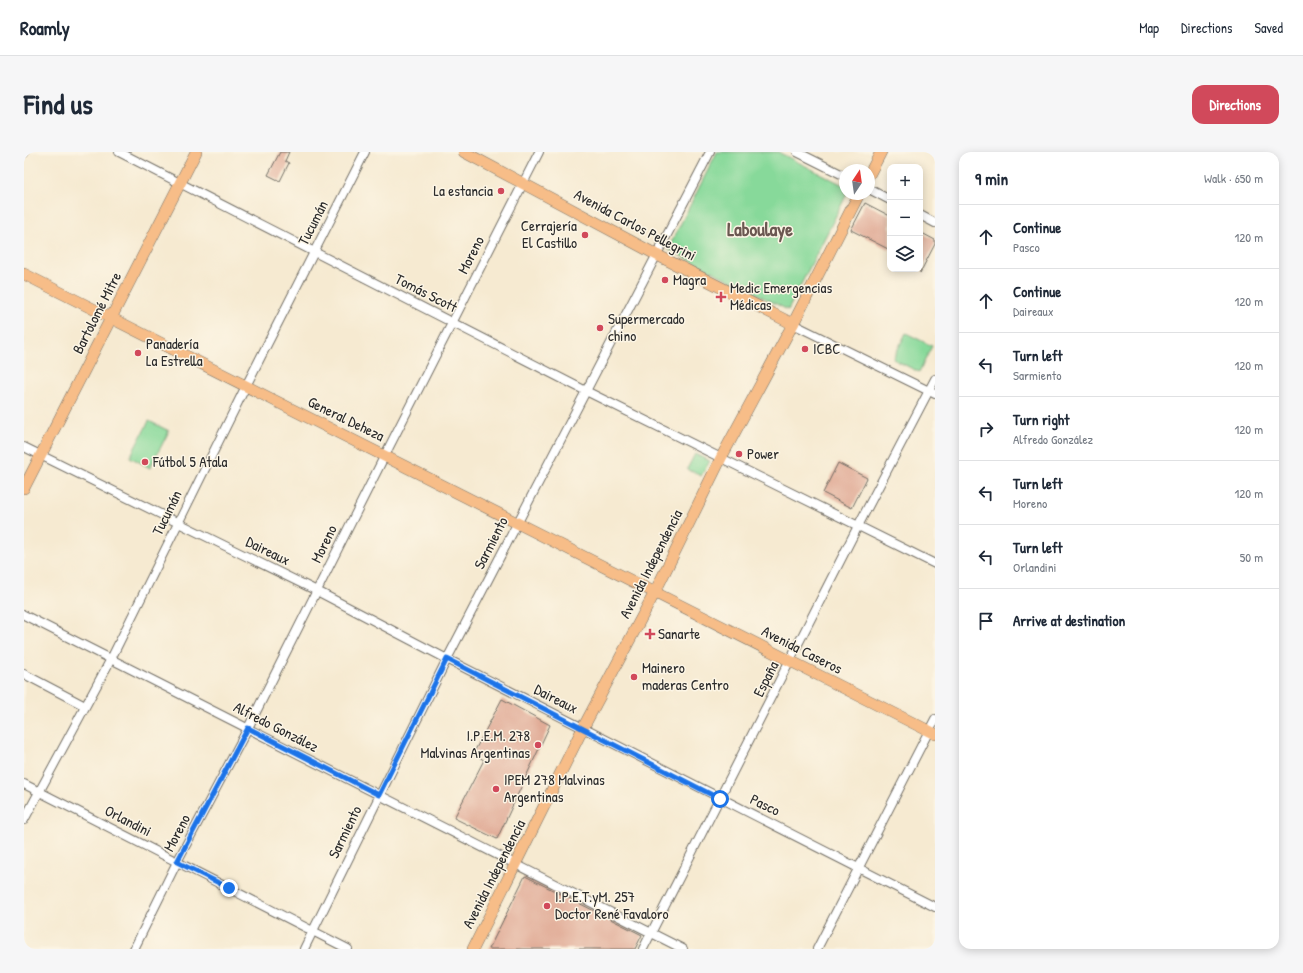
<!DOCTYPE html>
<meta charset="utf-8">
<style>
body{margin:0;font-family:"Patrick Hand",sans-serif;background:#f6f6f7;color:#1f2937}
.controls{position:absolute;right:12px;top:12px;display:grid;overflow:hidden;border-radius:8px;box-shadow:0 2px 10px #0003}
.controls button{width:36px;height:36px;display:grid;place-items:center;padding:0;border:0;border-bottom:1px solid #e0e1e3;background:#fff;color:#1f2937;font:20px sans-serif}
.compass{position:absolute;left:815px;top:12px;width:36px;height:36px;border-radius:50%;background:#fff;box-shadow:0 2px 10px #0003;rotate:13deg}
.stop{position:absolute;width:12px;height:12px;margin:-9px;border:3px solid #1a73e8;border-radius:50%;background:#fff}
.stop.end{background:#1a73e8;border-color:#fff;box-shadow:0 1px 4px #0008}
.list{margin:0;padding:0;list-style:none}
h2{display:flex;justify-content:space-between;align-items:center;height:52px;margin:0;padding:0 16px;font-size:17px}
h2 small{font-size:13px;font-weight:400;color:#747a83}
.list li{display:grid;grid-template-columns:26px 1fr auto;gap:12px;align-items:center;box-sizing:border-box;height:64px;padding:0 16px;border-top:1px solid #e0e1e3}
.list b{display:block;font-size:15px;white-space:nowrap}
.list p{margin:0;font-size:13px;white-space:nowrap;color:#747a83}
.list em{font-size:13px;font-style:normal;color:#747a83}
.icon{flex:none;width:22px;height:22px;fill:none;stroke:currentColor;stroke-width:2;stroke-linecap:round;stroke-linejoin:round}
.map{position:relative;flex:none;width:911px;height:797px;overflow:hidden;border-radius:12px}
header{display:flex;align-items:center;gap:24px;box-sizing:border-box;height:56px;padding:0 20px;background:#fff;border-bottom:1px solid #e0e1e3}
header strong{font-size:19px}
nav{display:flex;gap:22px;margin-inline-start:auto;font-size:14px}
.intro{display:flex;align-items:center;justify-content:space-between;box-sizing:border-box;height:96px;padding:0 24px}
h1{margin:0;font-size:28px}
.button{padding:10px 18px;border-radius:12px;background:#d1495b;color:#fff;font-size:14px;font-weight:700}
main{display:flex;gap:24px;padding:0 24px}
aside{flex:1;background:#fff;border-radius:12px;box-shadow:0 2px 10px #0003}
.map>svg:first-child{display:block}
</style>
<header>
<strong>Roamly</strong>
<nav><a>Map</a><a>Directions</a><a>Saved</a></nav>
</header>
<div class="intro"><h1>Find us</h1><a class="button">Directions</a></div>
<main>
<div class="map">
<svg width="911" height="797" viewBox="0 0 911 797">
<rect width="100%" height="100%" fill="#fcf5e5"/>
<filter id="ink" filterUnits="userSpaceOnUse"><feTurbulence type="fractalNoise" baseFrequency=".025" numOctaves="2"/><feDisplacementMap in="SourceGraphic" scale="8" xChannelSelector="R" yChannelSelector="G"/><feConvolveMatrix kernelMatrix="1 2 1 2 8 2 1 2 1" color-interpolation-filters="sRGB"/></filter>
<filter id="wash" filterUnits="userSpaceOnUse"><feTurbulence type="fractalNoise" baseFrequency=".012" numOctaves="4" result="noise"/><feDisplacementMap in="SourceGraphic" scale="16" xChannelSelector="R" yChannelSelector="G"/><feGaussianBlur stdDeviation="0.9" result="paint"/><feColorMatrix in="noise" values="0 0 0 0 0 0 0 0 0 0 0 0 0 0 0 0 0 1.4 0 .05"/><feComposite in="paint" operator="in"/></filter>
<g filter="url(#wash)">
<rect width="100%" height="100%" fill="#f6ead1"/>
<g fill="#87d99a" stroke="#598262">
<path d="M693,0H754L821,34V42H823L764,158L644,97Z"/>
<path d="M882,181L908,194L895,220L869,207Z"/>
<path d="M125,269L145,279L126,316L106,305Z"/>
<path d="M671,302L686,309L677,324L663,317Z"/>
</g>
<g id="blocks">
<g fill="#e1ac97">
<path d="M256,0H265L261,9L265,11L256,29L244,23Z"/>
<path d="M841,51L866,64V98L827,78Z"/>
<path d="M896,80L911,88V92L896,121Z"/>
<path d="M814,311L843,326L828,356L799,341Z"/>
<path d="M478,547L526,573L473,687L430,666L460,608L449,602Z"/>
<path d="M501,724L618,783L611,797H465Z"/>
</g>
</g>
</g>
<g filter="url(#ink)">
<use href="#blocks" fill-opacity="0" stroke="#726e65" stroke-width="1"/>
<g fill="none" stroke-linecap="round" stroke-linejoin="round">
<g stroke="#726e65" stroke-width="10">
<g id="minor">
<path d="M95,0L562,239L911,412"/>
<path d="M773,0L821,24"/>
<path d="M0,1V0"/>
<path d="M845,37L866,48"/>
<path d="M896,63L911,71"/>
<path d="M769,172L911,242"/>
<path d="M0,295L293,439L423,507L911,755"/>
<path d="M0,463L659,797"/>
<path d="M0,522L61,554"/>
<path d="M0,632L324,797"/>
<path d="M0,668L87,507L222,234L341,0"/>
<path d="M110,797L153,710L224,576L361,303L515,0"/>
<path d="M280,797L423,507L686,0"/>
<path d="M619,797L834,374L911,227"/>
<path d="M793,797L911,567"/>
</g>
</g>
<g stroke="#726e65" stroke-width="12">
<g id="major">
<path d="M440,0L633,103L769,172"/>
<path d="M845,23L857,0"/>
<path d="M0,122L911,582"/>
<path d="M0,336L172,0"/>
<path d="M449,797L559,576L631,440L697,306L769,172L835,42"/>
</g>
</g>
<use href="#minor" stroke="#fff" stroke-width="8"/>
<use href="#major" stroke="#f7bd88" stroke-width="11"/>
</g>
</g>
<g fill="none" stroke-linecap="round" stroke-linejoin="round" filter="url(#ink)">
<path stroke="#1a73e8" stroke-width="5" d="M205,736L153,710L224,576L355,643L423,507L696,647"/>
</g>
<g fill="#d1495b" stroke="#fcf5e5" stroke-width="1.5">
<circle cx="477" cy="39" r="4"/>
<circle cx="561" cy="83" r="4"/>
<circle cx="641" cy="128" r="4"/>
<path d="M695 139h4v4h4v4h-4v4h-4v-4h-4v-4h4z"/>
<circle cx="576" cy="176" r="4"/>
<circle cx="781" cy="197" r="4"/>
<circle cx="114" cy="201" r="4"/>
<circle cx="715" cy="302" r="4"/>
<circle cx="121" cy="310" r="4"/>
<path d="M624 476h4v4h4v4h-4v4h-4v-4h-4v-4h4z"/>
<circle cx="610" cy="525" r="4"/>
<circle cx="514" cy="593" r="4"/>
<circle cx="472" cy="637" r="4"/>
<circle cx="523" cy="754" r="4"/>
</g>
<g text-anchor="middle" stroke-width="3" stroke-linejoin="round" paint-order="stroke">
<g font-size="15" fill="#2b2b2b" stroke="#fcf5e5" text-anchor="start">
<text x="469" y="44" text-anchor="end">La estancia</text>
<text x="553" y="79" text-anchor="end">Cerrajería<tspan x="553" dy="17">El Castillo</tspan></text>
<text x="649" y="133">Magra</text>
<text x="706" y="141">Medic Emergencias<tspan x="706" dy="17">Médicas</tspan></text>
<text x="584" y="172">Supermercado<tspan x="584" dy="17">chino</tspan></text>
<text x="122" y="197">Panadería<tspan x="122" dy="17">La Estrella</tspan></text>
<text x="789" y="202">ICBC</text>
<text x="723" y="307">Power</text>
<text x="129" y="315">Fútbol 5 Atala</text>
<text x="634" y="487">Sanarte</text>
<text x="618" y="521">Mainero<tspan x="618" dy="17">maderas Centro</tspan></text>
<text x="506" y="589" text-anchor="end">I.P.E.M. 278<tspan x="506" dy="17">Malvinas Argentinas</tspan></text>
<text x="480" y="633">IPEM 278 Malvinas<tspan x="480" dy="17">Argentinas</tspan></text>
<text x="531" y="750">I.P.E.T.yM. 257<tspan x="531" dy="17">Doctor René Favaloro</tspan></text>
</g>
<g font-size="15" fill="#2b2b2b" stroke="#fcf5e5">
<text transform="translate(289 71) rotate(-63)" y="5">Tucumán</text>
<text transform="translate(611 73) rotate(28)" y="5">Avenida Carlos Pellegrini</text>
<text transform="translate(447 103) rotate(-63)" y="5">Moreno</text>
<text transform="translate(402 141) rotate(27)" y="5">Tomás Scott</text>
<text transform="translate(73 161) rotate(-63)" y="5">Bartolomé Mitre</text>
<text transform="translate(322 267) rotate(26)" y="5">General Deheza</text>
<text transform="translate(143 361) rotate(-64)" y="5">Tucumán</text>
<text transform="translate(467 391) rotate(-63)" y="5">Sarmiento</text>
<text transform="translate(300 392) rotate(-64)" y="5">Moreno</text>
<text transform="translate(244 399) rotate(26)" y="5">Daireaux</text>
<text transform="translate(627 412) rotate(-63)" y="5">Avenida Independencia</text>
<text transform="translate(778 498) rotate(27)" y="5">Avenida Caseros</text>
<text transform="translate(742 527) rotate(-63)" y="5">España</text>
<text transform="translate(532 547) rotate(27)" y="5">Daireaux</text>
<text transform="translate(252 575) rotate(27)" y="5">Alfredo González</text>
<text transform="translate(741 653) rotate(26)" y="5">Pasco</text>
<text transform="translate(104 669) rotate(27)" y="5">Orlandini</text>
<text transform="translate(321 680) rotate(-64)" y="5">Sarmiento</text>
<text transform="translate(153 681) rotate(-62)" y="5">Moreno</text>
<text transform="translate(470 722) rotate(-63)" y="5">Avenida Independencia</text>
</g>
<g font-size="19" font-weight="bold" fill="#6b5851" stroke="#fcf5e5">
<text x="736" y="84">Laboulaye</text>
</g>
</g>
</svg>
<div class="controls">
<button>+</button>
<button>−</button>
<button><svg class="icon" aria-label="layers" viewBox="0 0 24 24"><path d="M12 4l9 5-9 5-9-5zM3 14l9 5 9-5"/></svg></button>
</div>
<svg class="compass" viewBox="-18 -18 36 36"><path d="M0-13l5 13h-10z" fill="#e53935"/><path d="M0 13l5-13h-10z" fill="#747a83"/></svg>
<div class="stop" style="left:696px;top:647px"></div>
<div class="stop end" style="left:205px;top:736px"></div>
</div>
<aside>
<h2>9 min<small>Walk · 650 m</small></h2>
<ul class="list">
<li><svg class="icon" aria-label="ahead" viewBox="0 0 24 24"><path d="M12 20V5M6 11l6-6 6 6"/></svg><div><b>Continue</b><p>Pasco</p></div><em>120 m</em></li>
<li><svg class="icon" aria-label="ahead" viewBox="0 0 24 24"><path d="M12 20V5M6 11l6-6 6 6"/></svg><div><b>Continue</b><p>Daireaux</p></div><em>120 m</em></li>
<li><svg class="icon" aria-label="left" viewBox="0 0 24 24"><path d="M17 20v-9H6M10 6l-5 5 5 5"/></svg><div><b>Turn left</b><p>Sarmiento</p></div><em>120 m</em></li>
<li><svg class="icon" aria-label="right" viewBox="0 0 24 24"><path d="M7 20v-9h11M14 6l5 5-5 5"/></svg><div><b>Turn right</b><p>Alfredo González</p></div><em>120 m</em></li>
<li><svg class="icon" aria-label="left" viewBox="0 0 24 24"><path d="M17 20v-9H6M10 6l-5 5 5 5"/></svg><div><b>Turn left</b><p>Moreno</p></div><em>120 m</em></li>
<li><svg class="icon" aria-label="left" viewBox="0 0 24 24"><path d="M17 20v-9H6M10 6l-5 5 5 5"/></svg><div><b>Turn left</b><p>Orlandini</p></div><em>50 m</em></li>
<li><svg class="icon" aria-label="arrive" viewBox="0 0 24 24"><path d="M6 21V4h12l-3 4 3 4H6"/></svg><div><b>Arrive at destination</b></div></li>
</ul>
</aside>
</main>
